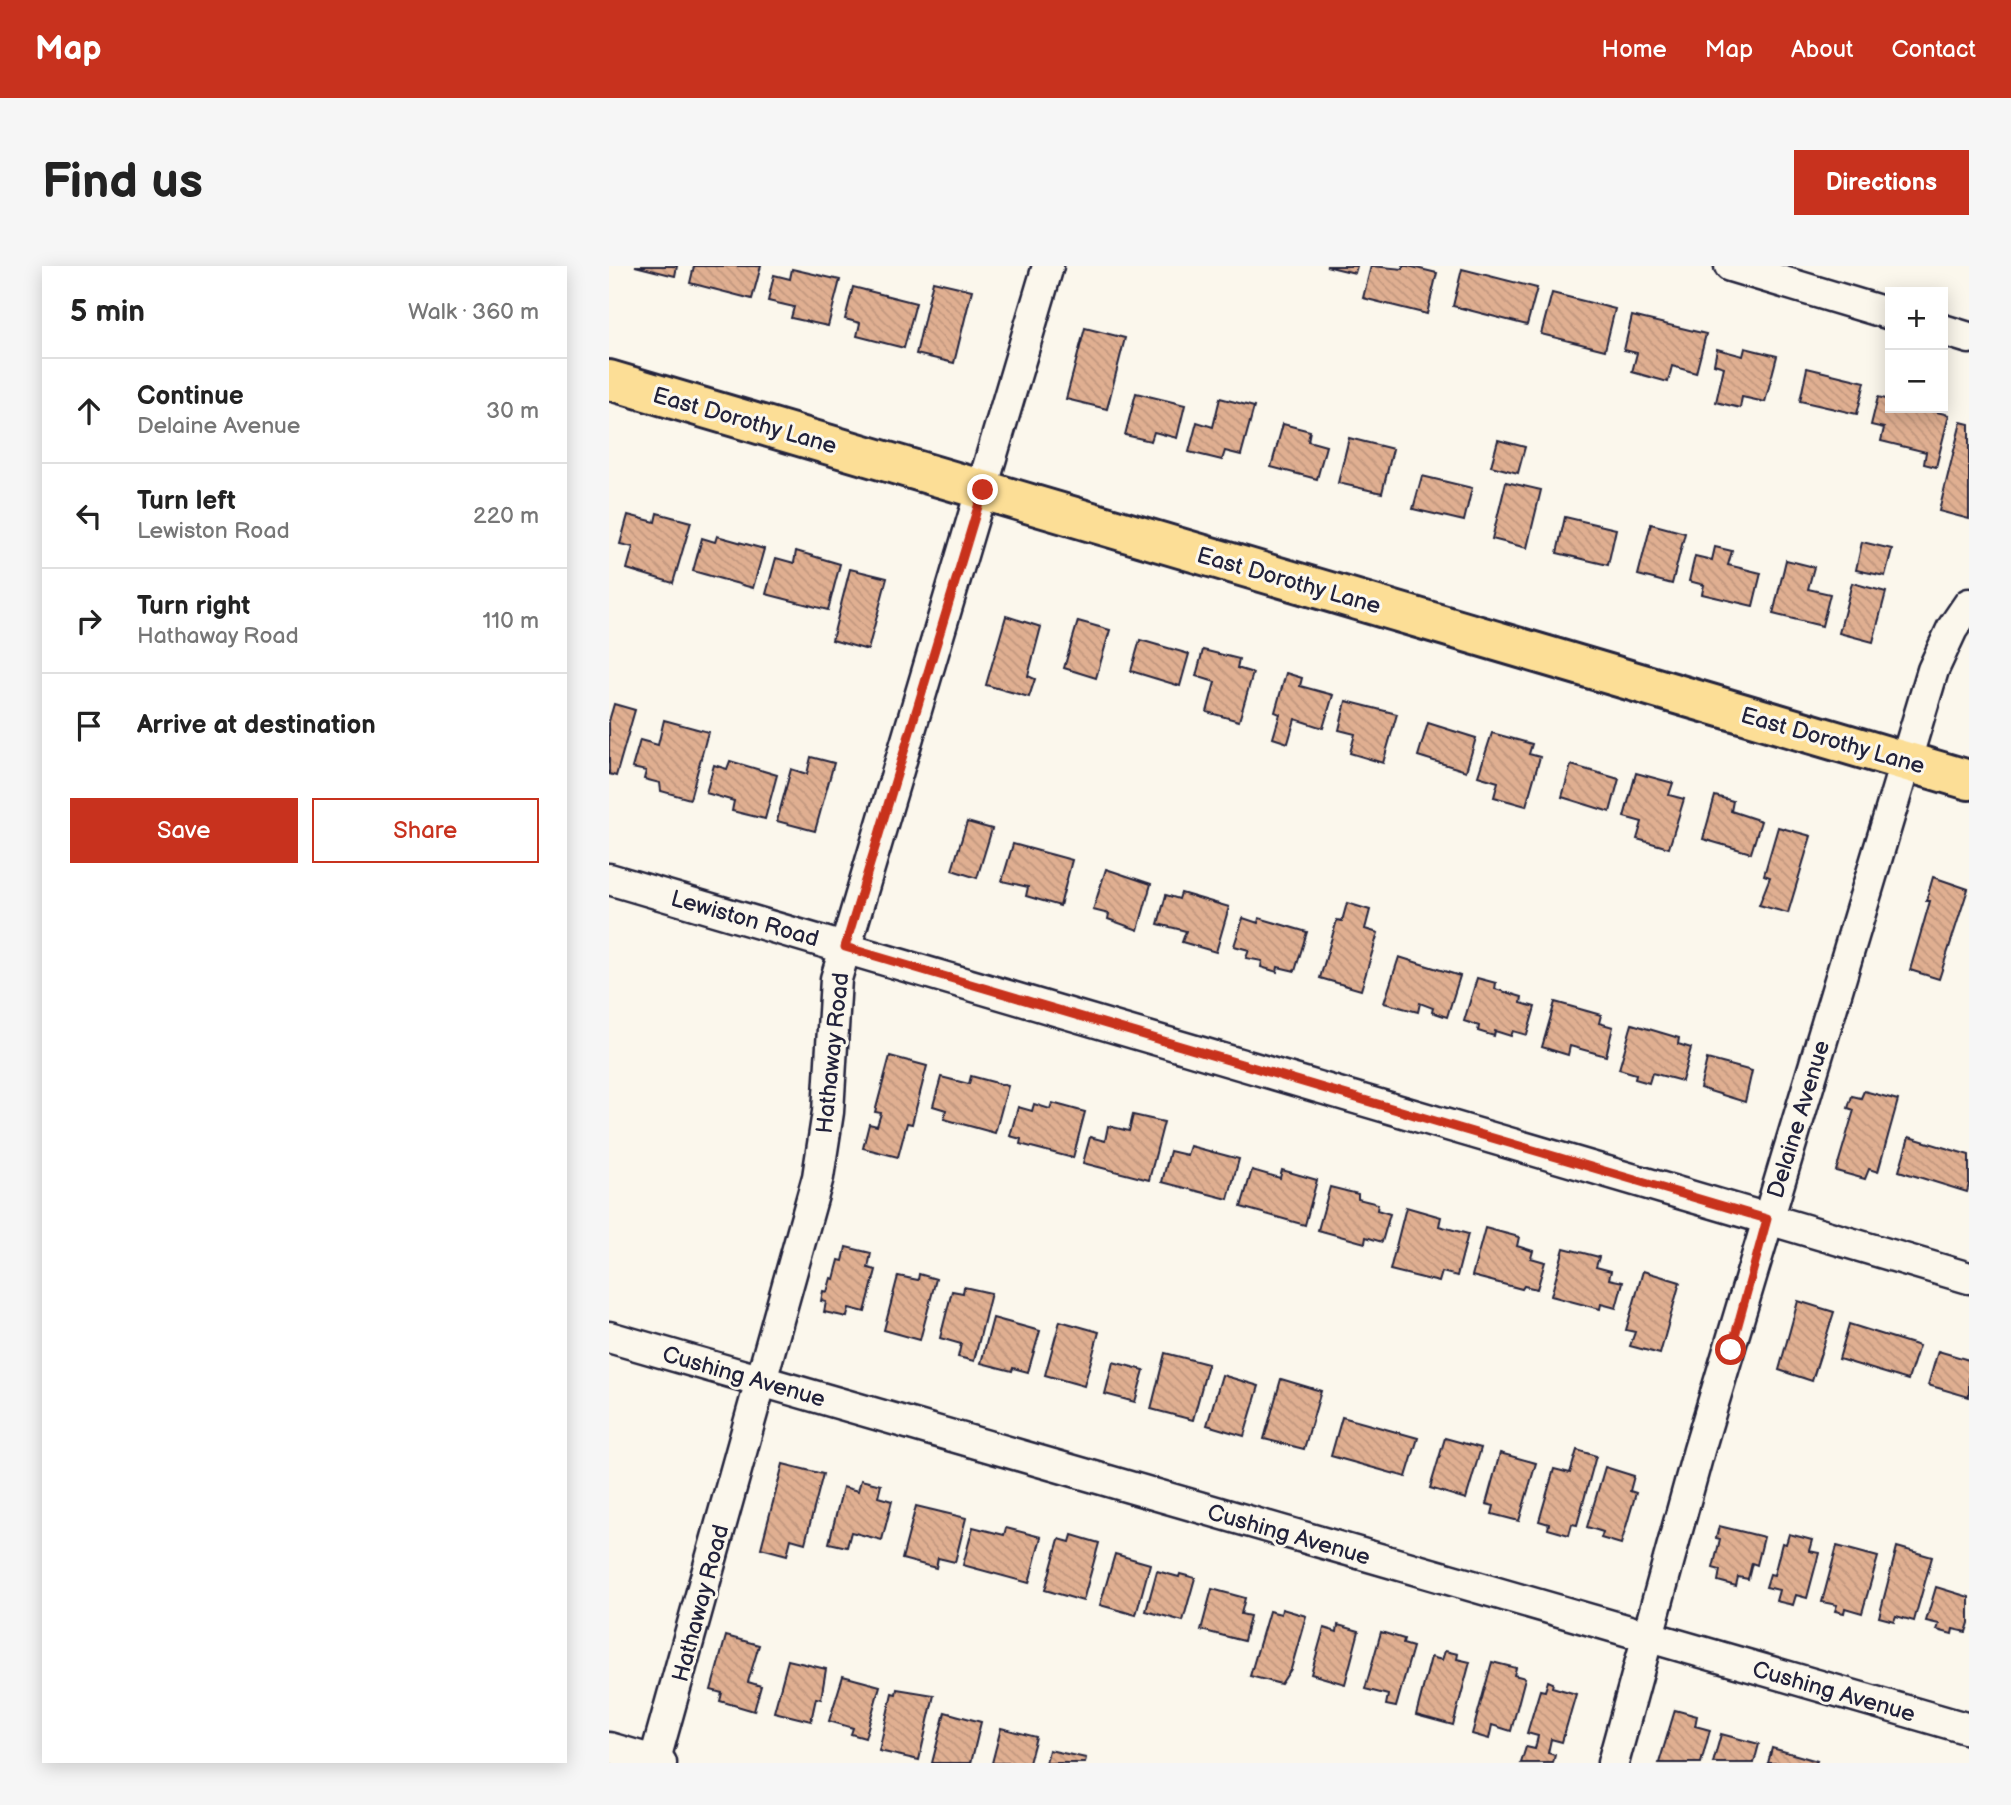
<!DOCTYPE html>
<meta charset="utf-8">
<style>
body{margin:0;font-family:"Balsamiq Sans",sans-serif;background:#f6f6f6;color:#222}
.controls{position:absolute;right:21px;top:21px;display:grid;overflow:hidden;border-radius:0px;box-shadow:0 4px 18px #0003}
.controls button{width:63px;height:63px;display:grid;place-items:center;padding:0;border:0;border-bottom:2px solid #e0e0e0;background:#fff;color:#222;font:35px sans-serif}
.stop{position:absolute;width:21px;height:21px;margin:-16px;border:5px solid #c8321e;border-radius:50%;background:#fff}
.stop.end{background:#c8321e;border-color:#fff;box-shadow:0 2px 7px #0008}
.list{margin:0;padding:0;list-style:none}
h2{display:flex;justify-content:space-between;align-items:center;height:91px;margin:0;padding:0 28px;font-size:30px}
h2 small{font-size:23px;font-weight:400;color:#767676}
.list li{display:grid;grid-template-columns:46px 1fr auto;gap:21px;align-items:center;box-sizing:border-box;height:105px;padding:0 28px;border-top:2px solid #e0e0e0}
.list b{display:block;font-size:26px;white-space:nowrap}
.list p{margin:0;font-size:23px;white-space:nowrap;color:#767676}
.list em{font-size:23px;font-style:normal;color:#767676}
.actions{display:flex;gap:14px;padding:21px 28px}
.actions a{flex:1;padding:16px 0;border:2px solid #c8321e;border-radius:0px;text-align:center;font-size:24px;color:#c8321e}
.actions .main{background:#c8321e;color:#fff}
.icon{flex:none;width:38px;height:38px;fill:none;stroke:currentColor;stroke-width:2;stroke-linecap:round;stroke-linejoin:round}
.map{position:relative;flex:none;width:1360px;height:1497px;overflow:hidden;border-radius:0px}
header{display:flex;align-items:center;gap:42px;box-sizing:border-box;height:98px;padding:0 35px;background:#c8321e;color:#fff}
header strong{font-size:33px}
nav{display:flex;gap:38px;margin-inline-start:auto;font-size:24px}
.intro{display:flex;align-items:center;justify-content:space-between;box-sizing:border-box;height:168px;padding:0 42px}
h1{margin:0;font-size:49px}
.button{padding:18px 32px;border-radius:0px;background:#c8321e;color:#fff;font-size:24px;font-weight:700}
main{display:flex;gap:42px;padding:0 42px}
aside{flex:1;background:#fff;border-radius:0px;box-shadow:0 4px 18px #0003}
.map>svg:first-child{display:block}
</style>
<header>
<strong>Map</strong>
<nav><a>Home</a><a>Map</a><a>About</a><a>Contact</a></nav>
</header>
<div class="intro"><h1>Find us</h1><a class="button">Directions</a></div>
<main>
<aside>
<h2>5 min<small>Walk · 360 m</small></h2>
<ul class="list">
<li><svg class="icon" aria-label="ahead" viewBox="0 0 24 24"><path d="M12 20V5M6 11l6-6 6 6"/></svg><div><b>Continue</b><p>Delaine Avenue</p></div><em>30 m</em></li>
<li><svg class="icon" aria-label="left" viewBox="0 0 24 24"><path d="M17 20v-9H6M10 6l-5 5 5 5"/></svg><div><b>Turn left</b><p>Lewiston Road</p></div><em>220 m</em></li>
<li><svg class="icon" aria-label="right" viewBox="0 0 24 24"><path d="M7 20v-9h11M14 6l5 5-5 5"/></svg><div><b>Turn right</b><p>Hathaway Road</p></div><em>110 m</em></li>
<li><svg class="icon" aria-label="arrive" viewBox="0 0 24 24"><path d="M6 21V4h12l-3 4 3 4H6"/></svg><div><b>Arrive at destination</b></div></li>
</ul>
<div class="actions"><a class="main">Save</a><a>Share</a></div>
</aside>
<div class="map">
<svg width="1360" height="1497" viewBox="0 0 1360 1497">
<defs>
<pattern id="building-back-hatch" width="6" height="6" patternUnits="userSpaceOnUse" patternTransform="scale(1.75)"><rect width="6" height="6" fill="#e0af91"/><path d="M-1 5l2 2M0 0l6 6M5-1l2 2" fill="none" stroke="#c0967e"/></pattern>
</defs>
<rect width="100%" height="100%" fill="#fbf7ec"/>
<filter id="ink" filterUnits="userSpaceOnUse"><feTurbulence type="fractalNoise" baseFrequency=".0143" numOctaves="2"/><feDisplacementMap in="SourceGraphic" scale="14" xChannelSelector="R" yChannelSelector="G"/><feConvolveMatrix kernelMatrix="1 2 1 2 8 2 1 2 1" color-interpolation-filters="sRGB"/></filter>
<g filter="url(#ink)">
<g fill="url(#building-back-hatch)" stroke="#22223b" stroke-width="2">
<path d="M26,0H68L66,10Z"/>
<path d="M85,0H152L143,33L81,17Z"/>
<path d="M717,0H748L746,7Z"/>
<path d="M762,0L794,3V0H799L828,7L818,48L754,32Z"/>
<path d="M183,3L231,14L219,60L182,52L185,41L159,35L165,9L181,13Z"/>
<path d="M853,3L928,22L918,59L844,40Z"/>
<path d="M324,15L363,24L345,97L307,88Z"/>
<path d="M244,21L307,37L295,82L248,70L251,57L236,53Z"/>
<path d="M943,27L1006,43L996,84L932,68Z"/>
<path d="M1023,50L1097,68L1087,107L1063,100L1059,116L1023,106L1028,87L1015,84Z"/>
<path d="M476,62L516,72L498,143L457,133Z"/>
<path d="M1136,82L1168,90L1156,136L1133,131L1131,142L1107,136L1115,101L1105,98L1108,83L1134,90Z"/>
<path d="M1198,102L1256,116L1248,148L1191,135Z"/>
<path d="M527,127L576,139L568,172L545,166L542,175L516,169Z"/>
<path d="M1269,131L1281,134V142H1311L1340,149L1327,201L1315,198L1317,186L1272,175L1275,162L1262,159Z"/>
<path d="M611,132L645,141L632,189L616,185L613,194L580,186L588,156L604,161Z"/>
<path d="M1352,156L1360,158V253L1330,245Z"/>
<path d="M674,158L701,165L699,175L717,180L708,213L662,201Z"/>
<path d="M740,172L784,183L773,227L729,217Z"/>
<path d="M889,174L916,181L909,207L882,200Z"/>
<path d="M813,210L863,222L855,255L804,243Z"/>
<path d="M897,216L932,224L918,282L883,273Z"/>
<path d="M48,247L82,256L64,317L18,303L24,281L11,278L19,249L46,256Z"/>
<path d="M956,251L1007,263L999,299L948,287Z"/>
<path d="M1042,258L1076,267L1063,318L1029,309Z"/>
<path d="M108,270L155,283L144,322L84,305L93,272L106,276Z"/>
<path d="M1253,276L1283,283L1276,310L1247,304Z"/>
<path d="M1106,281L1123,285L1119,299L1152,307L1144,340L1093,328L1095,319L1080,315L1086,290L1103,294Z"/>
<path d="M187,285L231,298L219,344L157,328L167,292L185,297Z"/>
<path d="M1177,294L1205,301L1199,323L1221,328L1213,360L1164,348Z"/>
<path d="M241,303L278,312L259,384L223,374Z"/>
<path d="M1243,317L1277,326L1264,376L1230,367Z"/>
<path d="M397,350L432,361L419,410L426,413L420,431L377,419Z"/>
<path d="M469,355L501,364L487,412L455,402Z"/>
<path d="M531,374L580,388L571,420L522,405Z"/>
<path d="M594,384L630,393L628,402L644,407L630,455L598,446L606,416L587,410Z"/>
<path d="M677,407L693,412L691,420L724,429L714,462L686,453L679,477L664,472L671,448L666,446Z"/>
<path d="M737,435L788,448L774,497L741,487L746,468L730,464Z"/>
<path d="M5,438L26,444L7,510L0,508V455Z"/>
<path d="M55,454L99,466L81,533L52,525L51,517L35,513L37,505L23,502L31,474L49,479Z"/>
<path d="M819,457L867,472L857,505L809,490Z"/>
<path d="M883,467L923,478L920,488L931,491L917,540L885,531L889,516L869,510Z"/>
<path d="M202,491L225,497L206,565L168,555L182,503L198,508Z"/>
<path d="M121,495L168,509L156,553L123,545L125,535L97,527L105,499L118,503Z"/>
<path d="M962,499L1010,513L1001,546L953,531Z"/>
<path d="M1027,507L1064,517L1060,529L1075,533L1060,582L1028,573L1033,556L1015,551Z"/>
<path d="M1106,530L1124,535L1122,545L1152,555L1142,587L1094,573Z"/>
<path d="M358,556L383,563L368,612L343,604Z"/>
<path d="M1169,561L1202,570L1179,647L1150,639L1161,611L1155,609Z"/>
<path d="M404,578L463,594L451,640L417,630L419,621L393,615Z"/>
<path d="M497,603L542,618L529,664L499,653L500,648L484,644Z"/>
<path d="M1324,611L1359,623L1330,713L1301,704L1321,635H1317Z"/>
<path d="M572,627L620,641L607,686L573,676L577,665L549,658L557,629L570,633Z"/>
<path d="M738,637L761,644L756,663L769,667L752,724L711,712L728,654L733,655Z"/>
<path d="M634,652L649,657L650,652L698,666L686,705L669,701L668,706L652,701L653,695L637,692L640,684L625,680Z"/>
<path d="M790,691L851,710L838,751L823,746L824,742L811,737L809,746L775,737Z"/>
<path d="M868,712L887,717L886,723L913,731L912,737L926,741L918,769L904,765L902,770L886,765L885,770L869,765L870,760L855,755Z"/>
<path d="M946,736L992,749L990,757L1004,761L997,790L961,780L959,789L933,781Z"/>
<path d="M1023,758L1070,772L1069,778L1082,782L1073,815L1043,807L1040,817L1026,813L1027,808L1010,803Z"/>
<path d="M281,790L318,800L303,858L298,857L289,891L254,882L260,858L268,860L272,847L266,846Z"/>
<path d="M1098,793L1143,805L1136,836L1091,822Z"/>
<path d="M362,810L399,820L386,867L335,853L337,844L324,840L332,811L360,818Z"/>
<path d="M1255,825L1289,834L1269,906L1260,903L1256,913L1227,905L1245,844L1239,842L1243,830L1252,832Z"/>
<path d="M443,837L476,846L464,892L411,878L412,873L401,870L409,841L423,845L425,838L441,843Z"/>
<path d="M524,849L555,856L540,914L474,897L481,871L496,875L499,860L520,865Z"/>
<path d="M1300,871L1360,889V918L1358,926L1290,905Z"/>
<path d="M581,880L630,893L619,933L553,916L561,885L578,889Z"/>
<path d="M643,904L671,912L673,904L708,914L696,959L632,941Z"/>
<path d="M721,921L749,928V933L769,938L768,944L781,948L773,976L757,971L756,977L709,964Z"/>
<path d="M797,941L832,951L830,960L859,968L848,1010L833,1006L830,1016L781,1004Z"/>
<path d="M876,962L910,971L908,980L924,985L922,992L936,996L928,1023L915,1020L913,1023L863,1010Z"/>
<path d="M237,981L262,987L259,1002L267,1004L256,1046L240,1042L238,1051L215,1046L217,1036L212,1035L214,1025L218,1026L222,1012L225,1013L230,994L234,995Z"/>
<path d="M955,982L990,991L987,1001L1002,1005L1000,1013L1014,1016L1007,1042L992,1038L991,1043L942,1030Z"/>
<path d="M1034,1005L1071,1016L1051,1088L1021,1080L1026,1066L1017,1064Z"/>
<path d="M310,1008L327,1013L311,1074L275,1064L289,1010L309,1014Z"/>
<path d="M355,1021L382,1027L365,1095L349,1091L352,1078L331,1072L343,1025L354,1027Z"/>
<path d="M1189,1035L1225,1046L1203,1115L1170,1104Z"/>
<path d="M384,1052L431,1065L419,1106L404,1102L403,1105L372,1097Z"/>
<path d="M451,1055L490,1066L475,1120L436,1109Z"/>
<path d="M1240,1058L1310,1080L1299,1114L1230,1093Z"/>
<path d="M1329,1085L1360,1094V1131L1319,1119Z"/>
<path d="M556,1087L599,1098L584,1154L542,1143Z"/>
<path d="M504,1096L535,1104L526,1136L496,1128Z"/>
<path d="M613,1109L650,1120L635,1170L598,1159Z"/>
<path d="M672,1113L712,1125L695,1183L655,1173Z"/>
<path d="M733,1151L809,1172L797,1211L722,1190Z"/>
<path d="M836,1172L872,1182L857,1233L821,1222Z"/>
<path d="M968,1184L987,1190L968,1259L963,1258L960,1269L939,1263L940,1258L930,1255L945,1203L961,1207Z"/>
<path d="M891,1187L927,1197L910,1255L883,1248L885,1240L877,1238Z"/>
<path d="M174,1198L214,1208L196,1277L182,1273L178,1289L152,1282Z"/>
<path d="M996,1201L1025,1210L1021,1225L1027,1227L1012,1278L992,1272L994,1266L978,1261Z"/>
<path d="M252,1214L272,1219L269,1231L283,1235L273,1274L242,1266L238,1281L220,1277L234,1221L249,1225Z"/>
<path d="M307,1240L357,1252L346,1296L329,1292L327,1302L293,1293Z"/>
<path d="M1110,1260L1155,1271L1148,1299L1143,1297L1139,1313L1129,1311L1127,1320L1109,1315L1111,1304L1104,1302L1111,1273L1107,1272Z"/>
<path d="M364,1261L395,1269L397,1262L432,1271L420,1317L354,1299Z"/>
<path d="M1180,1268L1203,1274L1200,1285L1210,1287L1198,1332L1187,1329L1184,1339L1167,1335L1170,1324L1157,1321L1161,1308L1165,1309L1173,1277L1177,1278Z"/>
<path d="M463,1269L490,1277L474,1335L436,1324L450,1273L461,1276Z"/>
<path d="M1228,1280L1269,1291L1253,1347L1236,1342L1235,1347L1226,1345L1228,1339L1213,1336Z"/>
<path d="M1288,1281L1323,1291L1305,1355L1287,1350L1285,1355L1270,1351Z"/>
<path d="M506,1288L541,1298L527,1349L491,1339Z"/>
<path d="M548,1305L570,1311L571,1308L586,1312L574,1355L537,1345Z"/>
<path d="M1327,1321L1360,1331V1357L1357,1366L1344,1363L1343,1368L1328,1364L1330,1358L1317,1355Z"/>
<path d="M603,1323L636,1332L632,1348L641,1350L635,1375L592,1364Z"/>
<path d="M673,1343L697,1350L682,1403L672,1418L641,1410L660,1345L672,1348Z"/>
<path d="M729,1359L750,1365L736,1418L702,1408L715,1362L728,1366Z"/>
<path d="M772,1366L795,1373L794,1378L804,1381L787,1441L777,1439L779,1429L756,1423Z"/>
<path d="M117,1370L150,1379L139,1416L152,1420L145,1445L111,1435L113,1427L102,1424Z"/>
<path d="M836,1385L849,1388L848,1393L861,1396L844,1459L807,1449L822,1391L833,1394Z"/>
<path d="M179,1394L217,1403L212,1433L207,1432L202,1455L165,1446Z"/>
<path d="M883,1396L907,1402L905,1409L916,1412L902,1465L883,1459L880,1473L863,1468Z"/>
<path d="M234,1410L271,1420L256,1472L242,1468L244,1462L220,1455Z"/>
<path d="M939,1415L944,1417L943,1421L967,1428L953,1476L942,1473L939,1487L946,1489L944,1497H912L917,1481L926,1483L929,1470L918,1467L931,1424L936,1425Z"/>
<path d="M288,1423L325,1429L310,1494L270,1485L283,1427L287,1428Z"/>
<path d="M1066,1444L1088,1450L1086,1460L1101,1464L1092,1497H1050Z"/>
<path d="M336,1446L372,1456L362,1497H323Z"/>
<path d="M392,1462L427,1471L420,1497H383Z"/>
<path d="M1112,1468L1150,1478L1145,1497H1104Z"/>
<path d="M1163,1482L1208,1495L1207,1497H1159Z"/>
<path d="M440,1484L477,1492L476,1497H437Z"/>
</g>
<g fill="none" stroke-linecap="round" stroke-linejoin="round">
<g stroke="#22223b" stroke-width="35">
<g id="street">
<path d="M1121,0L1281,48"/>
<path d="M1334,64L1360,72"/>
<path d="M0,613L1360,1012"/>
<path d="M0,1071L1360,1463"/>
<path d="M0,1482L52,1497"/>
<path d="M45,1497L209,911L219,846L227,713L439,0"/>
<path d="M1004,1497L1090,1184L1324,404L1343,363L1360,338"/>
</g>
</g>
<g stroke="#22223b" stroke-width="44">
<path id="primary" d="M0,114L1360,514"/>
</g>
<use href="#street" stroke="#fbf7ec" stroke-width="30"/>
<use href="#primary" stroke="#fcde96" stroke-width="38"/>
</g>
</g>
<g fill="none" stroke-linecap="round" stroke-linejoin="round" filter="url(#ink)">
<path stroke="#c8321e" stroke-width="9" d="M374,224L236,681L1158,953L1122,1084"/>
</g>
<g text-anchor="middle" stroke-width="6" stroke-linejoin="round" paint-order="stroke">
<g font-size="23" fill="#22223b" stroke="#fbf7ec">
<text transform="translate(136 154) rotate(16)" y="8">East Dorothy Lane</text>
<text transform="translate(680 314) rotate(16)" y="8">East Dorothy Lane</text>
<text transform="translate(1224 474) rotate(16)" y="8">East Dorothy Lane</text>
<text transform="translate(136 652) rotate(16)" y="8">Lewiston Road</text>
<text transform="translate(223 787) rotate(-84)" y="8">Hathaway Road</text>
<text transform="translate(1189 853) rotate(-73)" y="8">Delaine Avenue</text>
<text transform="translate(135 1110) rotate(16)" y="8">Cushing Avenue</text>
<text transform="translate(680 1268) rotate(16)" y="8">Cushing Avenue</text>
<text transform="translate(91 1337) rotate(-75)" y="8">Hathaway Road</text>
<text transform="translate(1225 1425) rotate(16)" y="8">Cushing Avenue</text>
</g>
</g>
</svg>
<div class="controls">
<button>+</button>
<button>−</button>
</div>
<div class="stop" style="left:1122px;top:1084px"></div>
<div class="stop end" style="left:374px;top:224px"></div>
</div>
</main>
